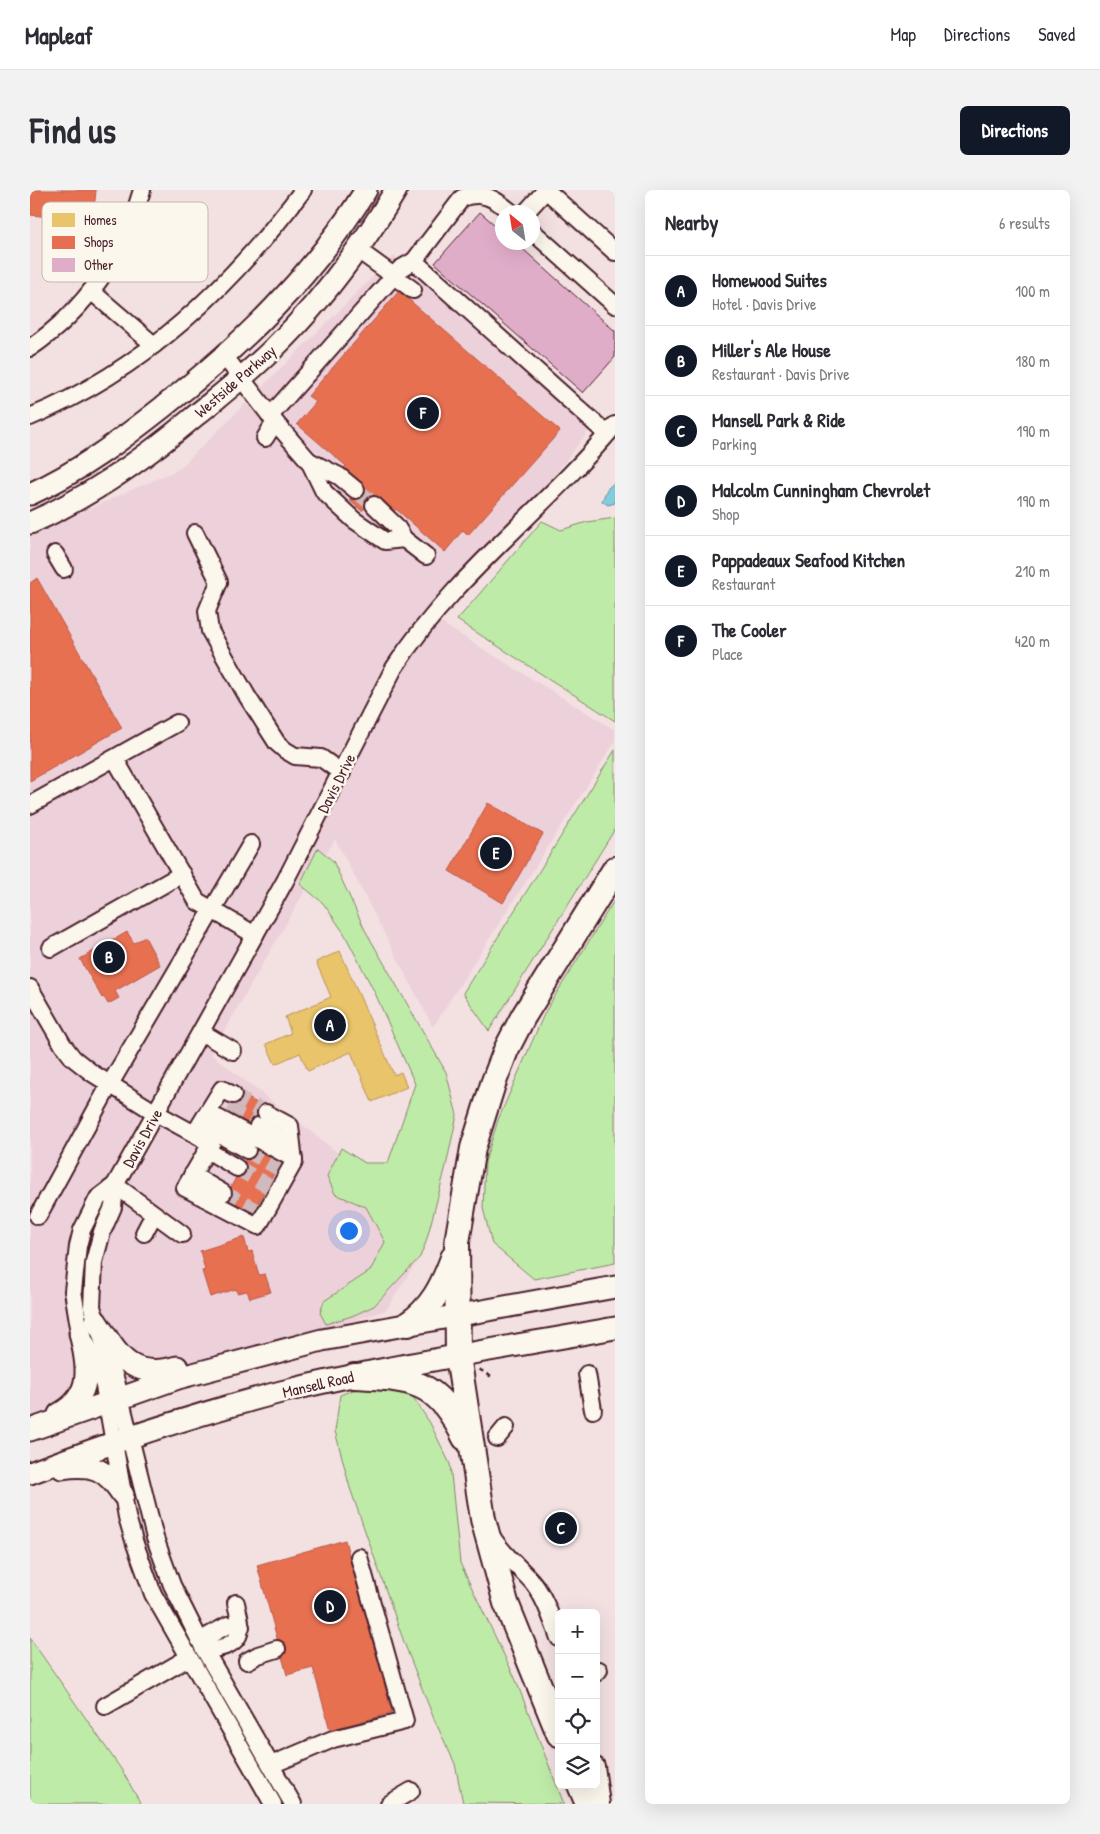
<!DOCTYPE html>
<meta charset="utf-8">
<style>
body{margin:0;font-family:"Patrick Hand",sans-serif;background:#f2f2f3;color:#2b2b33}
.controls{position:absolute;right:15px;bottom:15px;display:grid;overflow:hidden;border-radius:8px;box-shadow:0 5px 20px #0002}
.controls button{width:45px;height:45px;display:grid;place-items:center;padding:0;border:0;border-bottom:1px solid #e1e1e2;background:#fff;color:#2b2b33;font:25px sans-serif}
.compass{position:absolute;left:465px;top:15px;width:45px;height:45px;border-radius:50%;background:#fff;box-shadow:0 5px 20px #0002;rotate:330deg}
.you{position:absolute;left:318px;top:1040px;width:18px;height:18px;margin:-12px;border:4px solid #fff;border-radius:50%;background:#1a73e8;box-shadow:0 0 0 8px #1a73e833}
.badge{display:grid;place-items:center;width:32px;height:32px;border-radius:50%;background:#111827;color:#fff;font-size:16px;font-weight:700}
.pin{position:absolute;translate:-50% -50%;border:2px solid #fff;box-shadow:0 1px 5px #0006}
.list{margin:0;padding:0;list-style:none}
h2{display:flex;justify-content:space-between;align-items:center;height:65px;margin:0;padding:0 20px;font-size:21px}
h2 small{font-size:16px;font-weight:400;color:#7c7c81}
.list li{display:grid;grid-template-columns:32px 1fr auto;gap:15px;align-items:center;box-sizing:border-box;height:70px;padding:0 20px;border-top:1px solid #e1e1e2}
.list b{display:block;font-size:19px;white-space:nowrap}
.list p{margin:0;font-size:16px;white-space:nowrap;color:#7c7c81}
.list em{font-size:16px;font-style:normal;color:#7c7c81}
.icon{flex:none;width:28px;height:28px;fill:none;stroke:currentColor;stroke-width:2;stroke-linecap:round;stroke-linejoin:round}
.map{position:relative;flex:none;width:585px;height:1614px;overflow:hidden;border-radius:8px}
header{display:flex;align-items:center;gap:30px;box-sizing:border-box;height:70px;padding:0 25px;background:#fff;border-bottom:1px solid #e1e1e2}
header strong{font-size:24px}
nav{display:flex;gap:28px;margin-inline-start:auto;font-size:18px}
.intro{display:flex;align-items:center;justify-content:space-between;box-sizing:border-box;height:120px;padding:0 30px}
h1{margin:0;font-size:35px}
.button{padding:12px 22px;border-radius:8px;background:#111827;color:#fff;font-size:18px;font-weight:700}
main{display:flex;gap:30px;padding:0 30px}
aside{flex:1;background:#fff;border-radius:8px;box-shadow:0 5px 20px #0002}
.map>svg:first-child{display:block}
</style>
<header>
<strong>Mapleaf</strong>
<nav><a>Map</a><a>Directions</a><a>Saved</a></nav>
</header>
<div class="intro"><h1>Find us</h1><a class="button">Directions</a></div>
<main>
<div class="map">
<svg width="585" height="1614" viewBox="0 0 585 1614">
<rect width="100%" height="100%" fill="#f3e1e2"/>
<filter id="ink" filterUnits="userSpaceOnUse"><feTurbulence type="fractalNoise" baseFrequency=".02" numOctaves="2"/><feDisplacementMap in="SourceGraphic" scale="10" xChannelSelector="R" yChannelSelector="G"/><feConvolveMatrix kernelMatrix="1 2 1 2 8 2 1 2 1" color-interpolation-filters="sRGB"/></filter>
<g filter="url(#ink)">
<path fill="#edd1da" d="M364,66L561,238L410,432L585,540V552L403,837L305,649L181,864L334,983L386,1073L356,1120L0,1239V345L149,279Z"/>
<g fill="#bfeba8" stroke="#84856a">
<path d="M585,328V531L427,430L512,331L531,340L557,332Z"/>
<path d="M585,560V639L459,841L433,803Z"/>
<path d="M288,658L303,671L335,740L416,882L427,925L416,976L396,1052L390,1067L344,1116L322,1126L296,1134L290,1123L294,1111L340,1081L355,1052L336,1017L305,1004L297,986L311,958L335,973H358L385,894L345,803L314,743L293,713L270,694Z"/>
<path d="M585,709V1073L504,1089L462,1054L453,1018L455,972L468,930L515,822Z"/>
<path d="M364,1196L381,1204L400,1233L420,1274L430,1373L485,1488L534,1614L433,1613L425,1574L404,1529L375,1455L320,1298L305,1241L310,1205L323,1200Z"/>
<path d="M0,1448L91,1579L111,1614H0Z"/>
</g>
<path fill="#80cddf" stroke="#6a8797" d="M585,292V313L578,315L572,311L577,299Z"/>
<path fill="#e9c46a" stroke="#b99257" d="M310,761L364,885L371,882L377,897L342,912L321,862L278,881L270,863L245,874L236,854L261,843L255,827L301,807L286,772Z"/>
<g fill="#e76f51" stroke="#b85746">
<path d="M1,0H66L63,31L0,25Z"/>
<path d="M369,101L530,241L438,345L433,340L415,362L366,319L361,325L311,282L316,276L267,234L286,212L278,206Z"/>
<path d="M329,298L342,309L332,321L319,310Z"/>
<path d="M7,388L92,538L0,591V393Z"/>
<path d="M458,613L513,644L473,713L419,681Z"/>
<path d="M97,742L104,753L115,747L130,775L85,801L89,808L78,814L74,807L72,808L50,769Z"/>
<path d="M209,903L236,918L223,942L195,926Z"/>
<path d="M222,957L250,972L222,1025L194,1010Z"/>
<path d="M214,1047L218,1062L222,1061L229,1085L235,1084L241,1102L220,1108L217,1101L207,1103L206,1099L180,1107L172,1081L175,1080L170,1061Z"/>
<path d="M315,1350L362,1523L300,1540L283,1478L257,1485L227,1375Z"/>
</g>
<path fill="#e0adc9" stroke="#4a1f2b" d="M450,22L472,41V52H485L585,141V167L553,203L405,73Z"/>
<g fill="none" stroke-linecap="round" stroke-linejoin="round">
<g stroke="#d1babd" stroke-width="16" stroke-dasharray="16 8" stroke-linecap="butt">
<path d="M326,300L344,315"/>
<path d="M203,905L236,923"/>
<path d="M197,920L228,936"/>
<path d="M217,960L249,978"/>
<path d="M207,978L239,996"/>
<path d="M193,1003L226,1021"/>
</g>
<g stroke="#4a1f2b" stroke-width="20">
<g id="minor">
<path d="M516,0L585,62"/>
<path d="M496,22L516,0"/>
<path d="M502,41L585,115"/>
<path d="M328,60L383,100"/>
<path d="M384,71L432,8C453,0 465,9 481,22"/>
<path d="M61,101L124,155"/>
<path d="M0,158C55,120 94,65 112,0"/>
<path d="M195,167L245,232L279,271L294,302L324,330L355,351L374,349L396,366"/>
<path d="M240,226L370,79L384,71L577,244"/>
<path d="M0,227C114,180 200,97 273,0"/>
<path d="M235,248L245,232"/>
<path d="M279,271L309,286L326,300"/>
<path d="M344,315L366,336L374,349"/>
<path d="M165,343L189,392L177,421L180,441L217,506L247,553L255,560L265,566L291,568L312,583"/>
<path d="M25,364L34,379"/>
<path d="M85,569L167,711L225,745"/>
<path d="M0,615L147,533"/>
<path d="M21,758L152,684"/>
<path d="M0,798L33,855L43,868L62,883L126,923L181,953"/>
<path d="M171,842L203,861"/>
<path d="M228,936L260,954"/>
<path d="M168,938L192,899L203,905"/>
<path d="M174,950L188,928L264,969"/>
<path d="M177,960L207,978"/>
<path d="M217,960L187,943L155,998L228,1036L264,972L260,936L236,923"/>
<path d="M162,985L193,1003"/>
<path d="M85,995L68,1008L52,1040L48,1056L43,1101L50,1143L66,1170L74,1196L97,1327L105,1354L123,1404L243,1614"/>
<path d="M85,995L152,1044"/>
<path d="M8,1026L80,894L221,654"/>
<path d="M114,1043L124,1024"/>
<path d="M557,1184L563,1220"/>
<path d="M467,1248L476,1237"/>
<path d="M462,1347C473,1365 491,1378 504,1394C516,1410 522,1430 529,1448"/>
<path d="M206,1413C207,1420 211,1429 210,1437C210,1455 189,1460 174,1459L178,1446L198,1435L211,1437"/>
<path d="M217,1471L228,1465L247,1459"/>
<path d="M566,1483L569,1480"/>
<path d="M75,1516L158,1468"/>
<path d="M241,1575L303,1549L375,1531L329,1367"/>
<path d="M566,1576L571,1614"/>
<path d="M263,1614L174,1459L142,1395L125,1348L86,1191L62,1117L64,1072L72,1042L83,1017L85,995L255,691L364,478C424,385 515,319 585,235"/>
<path d="M359,1614L381,1601"/>
</g>
</g>
<g stroke="#4a1f2b" stroke-width="25">
<g id="major">
<path d="M0,304C49,282 91,250 133,217C214,153 281,88 336,0"/>
<path d="M0,333C61,307 115,268 165,226C192,204 219,183 243,159C291,112 331,58 366,0"/>
<path d="M66,1131C89,1166 100,1190 147,1177"/>
<path d="M29,1224C64,1206 58,1175 50,1143"/>
<path d="M0,1240L148,1188L292,1150L585,1097"/>
<path d="M32,1278C63,1273 76,1279 93,1305"/>
<path d="M0,1283C82,1252 166,1224 251,1202C361,1175 474,1158 585,1138"/>
</g>
</g>
<g stroke="#4a1f2b" stroke-width="28">
<g id="highway">
<path d="M378,1134C402,1118 413,1095 423,1068"/>
<path d="M324,1186C385,1189 406,1190 435,1248"/>
<path d="M529,1544L476,1413L453,1329L428,1166L427,1052L443,958L463,894L476,860L493,827L585,679"/>
<path d="M550,1595L558,1614"/>
</g>
</g>
<path stroke="#4a1f2b" stroke-width="2.5" stroke-dasharray="5 4" stroke-linecap="butt" d="M449,1179L463,1188"/>
<use href="#minor" stroke="#fbf7ec" stroke-width="16"/>
<use href="#major" stroke="#fbf7ec" stroke-width="21"/>
<use href="#highway" stroke="#fbf7ec" stroke-width="24"/>
</g>
</g>
<g text-anchor="middle" stroke-width="5" stroke-linejoin="round" paint-order="stroke">
<g font-size="16" fill="#4a1f2b" stroke="#fbf7ec">
<text transform="translate(205 191) rotate(-41)" y="6">Westside Parkway</text>
<text transform="translate(306 593) rotate(-63)" y="6">Davis Drive</text>
<text transform="translate(112 948) rotate(-61)" y="6">Davis Drive</text>
<text transform="translate(288 1194) rotate(-13)" y="6">Mansell Road</text>
</g>
</g>
<rect x="12" y="12" width="166" height="80" rx="8" fill="#fbf7ec" stroke="#c6b6b2" stroke-width="1"/>
<rect x="22" y="23" width="23" height="14" fill="#e9c46a"/>
<rect x="22" y="46" width="23" height="13" fill="#e76f51"/>
<rect x="22" y="68" width="23" height="14" fill="#e0adc9"/>
<g font-size="14" fill="#4a1f2b">
<text x="54" y="35">Homes</text>
<text x="54" y="57">Shops</text>
<text x="54" y="80">Other</text>
</g>
</svg>
<div class="controls">
<button>+</button>
<button>−</button>
<button><svg class="icon" aria-label="locate" viewBox="0 0 24 24"><circle cx="12" cy="12" r="6"/><path d="M12 2v4M12 18v4M2 12h4M18 12h4"/></svg></button>
<button><svg class="icon" aria-label="layers" viewBox="0 0 24 24"><path d="M12 4l9 5-9 5-9-5zM3 14l9 5 9-5"/></svg></button>
</div>
<svg class="compass" viewBox="-18 -18 36 36"><path d="M0-13l5 13h-10z" fill="#e53935"/><path d="M0 13l5-13h-10z" fill="#7c7c81"/></svg>
<div class="you"></div>
<div class="pin badge" style="left:300px;top:835px">A</div>
<div class="pin badge" style="left:79px;top:767px">B</div>
<div class="pin badge" style="left:531px;top:1338px">C</div>
<div class="pin badge" style="left:300px;top:1416px">D</div>
<div class="pin badge" style="left:466px;top:663px">E</div>
<div class="pin badge" style="left:393px;top:223px">F</div>
</div>
<aside>
<h2>Nearby<small>6 results</small></h2>
<ul class="list">
<li><span class="badge">A</span><div><b>Homewood Suites</b><p>Hotel · Davis Drive</p></div><em>100 m</em></li>
<li><span class="badge">B</span><div><b>Miller's Ale House</b><p>Restaurant · Davis Drive</p></div><em>180 m</em></li>
<li><span class="badge">C</span><div><b>Mansell Park &amp; Ride</b><p>Parking</p></div><em>190 m</em></li>
<li><span class="badge">D</span><div><b>Malcolm Cunningham Chevrolet</b><p>Shop</p></div><em>190 m</em></li>
<li><span class="badge">E</span><div><b>Pappadeaux Seafood Kitchen</b><p>Restaurant</p></div><em>210 m</em></li>
<li><span class="badge">F</span><div><b>The Cooler</b><p>Place</p></div><em>420 m</em></li>
</ul>
</aside>
</main>
